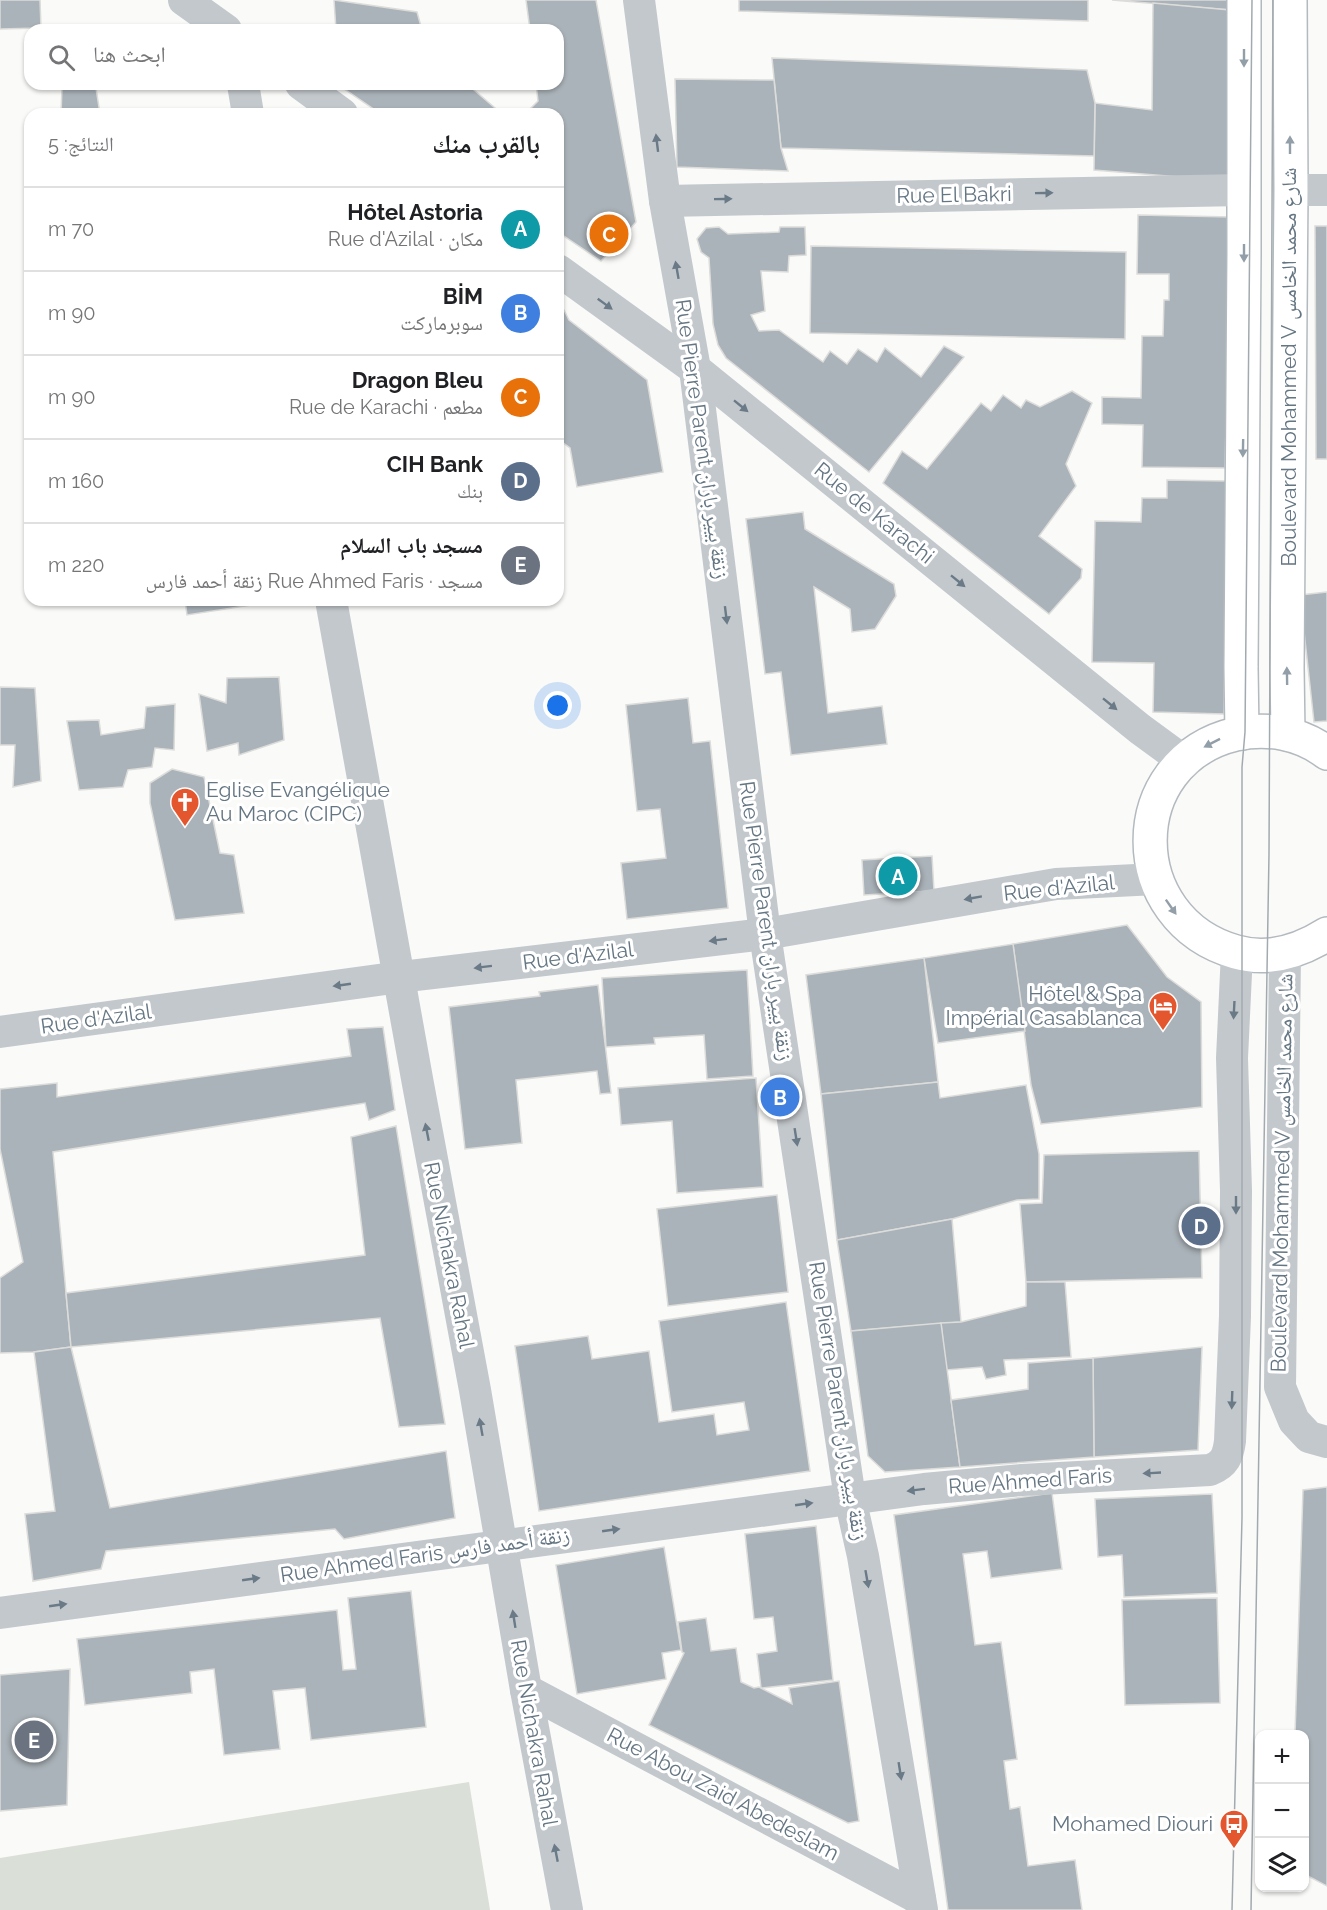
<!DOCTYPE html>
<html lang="ar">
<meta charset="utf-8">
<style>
body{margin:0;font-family:Raleway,"Noto Naskh Arabic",sans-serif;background:#f2f2f2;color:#202124;direction:rtl}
.controls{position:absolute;right:18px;bottom:18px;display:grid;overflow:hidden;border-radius:12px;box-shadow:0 2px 4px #0004}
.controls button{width:54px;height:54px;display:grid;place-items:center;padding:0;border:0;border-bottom:2px solid #e0e0e0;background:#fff;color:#202124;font:30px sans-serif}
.you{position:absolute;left:558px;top:706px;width:21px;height:21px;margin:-15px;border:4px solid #fff;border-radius:50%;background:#1a73e8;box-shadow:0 0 0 9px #1a73e833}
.badge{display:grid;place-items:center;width:39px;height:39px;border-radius:50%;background:#111827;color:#fff;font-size:20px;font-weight:700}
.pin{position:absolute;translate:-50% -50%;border:3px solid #fff;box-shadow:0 2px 6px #0006}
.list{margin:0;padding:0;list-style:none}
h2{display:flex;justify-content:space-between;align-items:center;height:78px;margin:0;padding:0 24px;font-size:26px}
h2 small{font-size:20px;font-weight:400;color:#757577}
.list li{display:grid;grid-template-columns:39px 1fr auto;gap:18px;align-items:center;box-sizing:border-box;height:84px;padding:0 24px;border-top:2px solid #e0e0e0}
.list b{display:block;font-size:22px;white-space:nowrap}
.list p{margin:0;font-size:20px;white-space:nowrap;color:#757577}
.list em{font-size:20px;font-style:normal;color:#757577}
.icon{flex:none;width:33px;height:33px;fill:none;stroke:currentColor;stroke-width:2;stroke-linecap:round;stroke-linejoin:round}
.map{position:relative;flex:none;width:1327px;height:1910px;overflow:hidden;direction:ltr}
.search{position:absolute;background:#fff;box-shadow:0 2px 4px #0004;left:24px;top:24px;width:540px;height:66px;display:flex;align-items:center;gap:15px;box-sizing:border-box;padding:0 21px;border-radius:18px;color:#757577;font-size:22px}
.panel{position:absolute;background:#fff;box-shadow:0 2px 4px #0004;left:24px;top:108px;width:540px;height:498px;border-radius:18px;direction:rtl}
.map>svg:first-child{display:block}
</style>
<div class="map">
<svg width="1327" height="1910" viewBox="0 0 1327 1910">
<rect width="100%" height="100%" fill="#fafaf8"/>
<path fill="#dadfd7" d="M469,1782L490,1910H0V1858Z"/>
<g fill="#aab3b9" stroke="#dcdcda" stroke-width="1.5">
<path d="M0,0H40L41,28L0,29Z"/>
<path d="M334,0L417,12L422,30H336Z"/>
<path d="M526,0H596L636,222L601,261L558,232V114H525L538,101L536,84H558V30H530Z"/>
<path d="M739,0H1088V21L739,11Z"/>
<path d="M1112,0H1230V10Z"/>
<path d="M1153,3L1230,10L1229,181L1094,170L1095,103L1152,110Z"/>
<path d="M772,58L1087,70L1095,103L1094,156L781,148Z"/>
<path d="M675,79L774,80L781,148L788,171L677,167Z"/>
<path d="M340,84H467L502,114H381L340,86Z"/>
<path d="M62,87L96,88L100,114H61Z"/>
<path d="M1138,215L1231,217L1225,468L1142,467L1143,425L1102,424V397L1141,398L1142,336H1163L1164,300H1169V274H1137Z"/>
<path d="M1315,226H1327V459H1316Z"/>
<path d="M719,227L728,234L779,232L780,227H805L806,255L789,256L788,272L761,271L765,311L751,315L759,331L779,330L823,362L830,351L847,364L858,349L877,362L885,348L921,377L944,346L964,357L869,472L726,358L718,345L713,324L709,258L701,252L697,239L706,228Z"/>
<path d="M811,246L1126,252L1125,339L810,333Z"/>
<path d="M558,306L564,310L569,320L647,380L663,472L577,487L570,448L558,439Z"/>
<path d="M1072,391L1092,403L1066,464L1076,486L1039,536L1082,569L1081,578L1049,614L883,483L902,451L927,469L981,403L991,411L1003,395L1021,408L1026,400L1040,407Z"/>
<path d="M1167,480L1227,481L1224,714L1153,712L1154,663L1092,662L1095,521L1141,522L1142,498H1167Z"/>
<path d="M803,512L805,529L894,584L896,596L875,629L852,632L850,609L814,587L828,713L882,706L887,744L791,755L781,672L765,674L746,519Z"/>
<path d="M1327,592V721L1314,722L1300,595Z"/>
<path d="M185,600H283L187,615Z"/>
<path d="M279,677L284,740L239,755L238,743L207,751L199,694L226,703L227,678Z"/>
<path d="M0,687L35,688L41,781L13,787L15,745H0Z"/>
<path d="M688,698L693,743L710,741L728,908L627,919L621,863L666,858L660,809L637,811L626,705Z"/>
<path d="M175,704L174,750L155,748L152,767L128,770L123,787L79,790L67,721L99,720L101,735L144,728L146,707Z"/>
<path d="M172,769L204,777L220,853L234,855L244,913L175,920L150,803V783Z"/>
<path d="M932,856L934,891L864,895L862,860Z"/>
<path d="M1127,925L1167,977L1201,1002L1202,1107L1041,1124L1031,1085L1013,944Z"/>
<path d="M1013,944L1025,1031L938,1043L924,958Z"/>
<path d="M924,958L938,1082L821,1094L806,975Z"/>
<path d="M747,970L753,1076L707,1079L704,1035L654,1038L655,1044L606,1047L602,978Z"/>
<path d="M598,985L611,1093L600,1094L597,1071L516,1080L522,1143L465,1149L449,1007L540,996L539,992Z"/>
<path d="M383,1027L395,1110L369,1120L365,1103L53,1152L71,1347L34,1352L0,1353V1278L23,1262L0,1149V1089L57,1083V1097L351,1056L347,1029Z"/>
<path d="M756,1078L763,1187L677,1193L672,1121L621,1125L618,1088Z"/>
<path d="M938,1082L940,1098L1026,1085L1039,1154V1199L1017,1200L952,1219L837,1240L821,1094Z"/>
<path d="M396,1126L445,1424L399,1427L380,1318L71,1347L66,1293L365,1255L351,1137Z"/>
<path d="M1199,1151L1202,1278L1026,1282L1020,1204L1042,1203L1044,1155Z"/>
<path d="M777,1195L788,1292L668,1306L657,1209Z"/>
<path d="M952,1219L961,1322L851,1331L837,1240Z"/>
<path d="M1026,1282H1065L1071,1357L1004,1360L1006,1375L986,1379L982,1367L946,1370L941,1323L961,1322L1026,1306Z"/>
<path d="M786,1302L810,1471L539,1511L515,1346L588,1336L592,1359L649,1351L659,1422L714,1414L717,1435L749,1430L744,1402L672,1412L659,1321Z"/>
<path d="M941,1323L960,1467L885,1472L868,1456L851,1331Z"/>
<path d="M71,1347L110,1508L446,1451L455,1518L344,1539L335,1529L106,1551L101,1569L33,1581L25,1514L55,1511L34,1352Z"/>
<path d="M1202,1347L1198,1450L1094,1457L1093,1358Z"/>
<path d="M1093,1358L1094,1457L960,1467L951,1400L1028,1389V1363Z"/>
<path d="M1327,1487V1886L1304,1874V1734H1295L1303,1490Z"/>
<path d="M1052,1493L1062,1569L991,1578L987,1551L963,1554L975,1645L1001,1642L1017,1759L1004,1761L1010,1809L1020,1807L1028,1866L1075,1860L1082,1910H948L894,1515Z"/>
<path d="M1212,1494L1217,1593L1124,1597L1122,1555L1098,1557L1095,1499Z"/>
<path d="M816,1526L833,1680L761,1688L757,1654L777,1651L773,1617L754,1619L745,1534Z"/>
<path d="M664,1547L681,1650L662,1653L666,1679L577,1694L556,1565Z"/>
<path d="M411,1591L426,1727L311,1740L305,1688L273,1691L280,1749L224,1755L214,1669L190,1672L192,1693L85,1705L77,1639L337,1610L343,1670L356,1669L348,1598Z"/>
<path d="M1217,1598L1220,1703L1125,1705L1122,1600Z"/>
<path d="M706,1618L711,1651L736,1648L741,1682L754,1688L759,1687L792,1704L789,1688L839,1681L859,1821L848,1823L649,1725L684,1653L682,1652L678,1622Z"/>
<path d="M70,1669L67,1805L0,1811V1675Z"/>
</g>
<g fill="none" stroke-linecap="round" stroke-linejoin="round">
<g stroke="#b3babf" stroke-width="36">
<g id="secondary">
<path d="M1242,733L1241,667L1244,252V0"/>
<path d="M1288,734L1287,668L1291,190L1290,0"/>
<path d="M1327,753C1301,733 1267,727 1236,734C1121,761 1122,920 1236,952C1268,961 1300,951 1327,934"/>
</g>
</g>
<g stroke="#c3c8cc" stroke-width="32">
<path d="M184,0L226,30"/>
<path d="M639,0L665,201L695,369L765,934L850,1498L863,1556L922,1910"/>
<path d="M243,84L248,114"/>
<path d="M301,84L342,114"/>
<path d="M1291,190H1327"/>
<path d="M665,201L1243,190"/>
<path d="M558,270L695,369L1140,729L1185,762"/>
<path d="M331,600L418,1084L475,1390L526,1690L567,1910"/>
<path d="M1285,953L1280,1387L1294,1421L1309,1437L1327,1442"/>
<path d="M0,1032L400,977L765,934L1056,884L1156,879"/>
<path d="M0,1613L924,1489L1022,1480L1210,1470C1225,1464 1228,1456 1230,1441L1235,1316L1236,1191L1232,1058L1237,952"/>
<path d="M526,1690L920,1899"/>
</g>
<use href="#secondary" stroke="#fff" stroke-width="33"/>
<g stroke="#a2aab0" stroke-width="1.5">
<path d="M1232,1910L1242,1518V767L1245,732L1252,0"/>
<path d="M1251,1910L1269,854L1273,0"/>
</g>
</g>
<defs><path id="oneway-solid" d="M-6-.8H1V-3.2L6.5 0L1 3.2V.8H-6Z" transform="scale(1.5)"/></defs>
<g fill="#939fa8">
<use href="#oneway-solid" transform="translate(1244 58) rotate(90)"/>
<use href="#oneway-solid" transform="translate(1290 145) rotate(-90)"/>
<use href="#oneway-solid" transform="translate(1244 253) rotate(90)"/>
<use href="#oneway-solid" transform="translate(1243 448) rotate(91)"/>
<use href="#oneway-solid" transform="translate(1287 676) rotate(-91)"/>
<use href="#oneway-solid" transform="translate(1212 743) rotate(153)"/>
<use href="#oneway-solid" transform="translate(1171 907) rotate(55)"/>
</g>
<g fill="#6a7a87">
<use href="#oneway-solid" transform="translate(657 143) rotate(-97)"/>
<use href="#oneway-solid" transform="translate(1044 193) rotate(-1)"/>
<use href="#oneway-solid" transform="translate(723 199) rotate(-1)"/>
<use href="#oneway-solid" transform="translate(677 270) rotate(-100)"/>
<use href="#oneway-solid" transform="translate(605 304) rotate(36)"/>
<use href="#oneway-solid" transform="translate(741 406) rotate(39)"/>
<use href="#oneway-solid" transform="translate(958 581) rotate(39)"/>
<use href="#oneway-solid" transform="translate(726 615) rotate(83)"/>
<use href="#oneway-solid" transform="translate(1110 704) rotate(39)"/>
<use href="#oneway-solid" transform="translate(973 898) rotate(170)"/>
<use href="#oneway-solid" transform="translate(718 940) rotate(173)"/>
<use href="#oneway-solid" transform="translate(483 967) rotate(173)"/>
<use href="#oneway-solid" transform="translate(342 985) rotate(172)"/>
<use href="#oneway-solid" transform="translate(1234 1010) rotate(93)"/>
<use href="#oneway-solid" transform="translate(427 1132) rotate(-101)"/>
<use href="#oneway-solid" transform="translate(796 1137) rotate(81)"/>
<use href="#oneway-solid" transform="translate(1236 1205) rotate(90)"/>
<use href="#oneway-solid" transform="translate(1232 1400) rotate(92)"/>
<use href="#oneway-solid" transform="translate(481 1427) rotate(-100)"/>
<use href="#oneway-solid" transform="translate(1152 1473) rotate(177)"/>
<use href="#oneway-solid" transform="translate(916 1490) rotate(173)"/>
<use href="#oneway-solid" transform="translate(804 1504) rotate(-8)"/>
<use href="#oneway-solid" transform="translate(611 1530) rotate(-8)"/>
<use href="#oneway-solid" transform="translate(251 1579) rotate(-8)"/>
<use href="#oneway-solid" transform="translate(867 1579) rotate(80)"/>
<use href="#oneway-solid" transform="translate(58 1605) rotate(-8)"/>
<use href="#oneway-solid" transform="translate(514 1619) rotate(-99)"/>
<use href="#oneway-solid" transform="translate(900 1771) rotate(81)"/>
<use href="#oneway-solid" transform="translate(556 1853) rotate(-101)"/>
</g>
<defs>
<g id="church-pin" transform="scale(1.5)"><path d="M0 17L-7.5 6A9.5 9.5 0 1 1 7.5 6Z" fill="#e4572e" stroke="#fff"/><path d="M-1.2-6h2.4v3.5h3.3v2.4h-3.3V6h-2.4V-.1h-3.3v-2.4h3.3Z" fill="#fff"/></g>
<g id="hotel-pin" transform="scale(1.5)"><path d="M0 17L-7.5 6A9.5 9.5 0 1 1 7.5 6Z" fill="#e4572e" stroke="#fff"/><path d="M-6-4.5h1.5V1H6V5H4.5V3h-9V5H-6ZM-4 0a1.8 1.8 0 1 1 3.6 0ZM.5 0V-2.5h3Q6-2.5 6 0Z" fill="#fff"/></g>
<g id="bus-pin" transform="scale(1.5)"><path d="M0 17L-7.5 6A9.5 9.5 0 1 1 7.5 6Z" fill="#e4572e" stroke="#fff"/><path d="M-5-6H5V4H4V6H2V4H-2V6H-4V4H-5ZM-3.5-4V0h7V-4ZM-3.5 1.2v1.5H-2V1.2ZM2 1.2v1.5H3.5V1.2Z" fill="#fff"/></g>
</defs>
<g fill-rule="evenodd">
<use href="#church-pin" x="185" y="802"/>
<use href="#hotel-pin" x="1163" y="1006"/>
<use href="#bus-pin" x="1234" y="1824"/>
</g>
<g text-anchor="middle" stroke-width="6" stroke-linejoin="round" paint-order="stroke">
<g font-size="21" fill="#657683" stroke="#fff">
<text transform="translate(954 195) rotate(-1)" y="7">Rue El Bakri</text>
<text transform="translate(1289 367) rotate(-90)" y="7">Boulevard Mohammed V شارع محمد الخامس</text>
<text transform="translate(702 439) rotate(82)" y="7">Rue Pierre Parent زنقة بيير باران</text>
<text transform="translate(874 513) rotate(39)" y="7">Rue de Karachi</text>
<text transform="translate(1059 888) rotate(-6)" y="7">Rue d'Azilal</text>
<text transform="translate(766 921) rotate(82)" y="7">Rue Pierre Parent زنقة بيير باران</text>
<text transform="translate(578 956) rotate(-7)" y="7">Rue d'Azilal</text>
<text transform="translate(96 1019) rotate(-8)" y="7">Rue d'Azilal</text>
<text transform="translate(1282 1173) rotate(-89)" y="7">Boulevard Mohammed V شارع محمد الخامس</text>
<text transform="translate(449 1255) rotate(79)" y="7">Rue Nichakra Rahal</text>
<text transform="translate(838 1401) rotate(81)" y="7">Rue Pierre Parent زنقة بيير باران</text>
<text transform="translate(1030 1481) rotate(-4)" y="7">Rue Ahmed Faris</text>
<text transform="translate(425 1555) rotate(-8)" y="7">Rue Ahmed Faris زنقة أحمد فارس</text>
<text transform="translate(534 1733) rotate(80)" y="7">Rue Nichakra Rahal</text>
<text transform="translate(723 1794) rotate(28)" y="7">Rue Abou Zaid Abedeslam</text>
</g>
<g font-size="21" fill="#657683" stroke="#fff" text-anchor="end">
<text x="206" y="797" text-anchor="start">Eglise Evangélique<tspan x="206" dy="24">Au Maroc (CIPC)</tspan></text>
<text x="1142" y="1001">Hôtel &amp; Spa<tspan x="1142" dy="24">Impérial Casablanca</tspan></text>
<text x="1213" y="1831">Mohamed Diouri</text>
</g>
</g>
</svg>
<div class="controls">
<button>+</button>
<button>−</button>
<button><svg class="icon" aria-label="layers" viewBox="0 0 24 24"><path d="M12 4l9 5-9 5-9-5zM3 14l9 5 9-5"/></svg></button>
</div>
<div class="you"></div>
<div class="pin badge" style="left:898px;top:876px;background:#0f9aa8">A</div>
<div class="pin badge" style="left:780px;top:1097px;background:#3f7fe0">B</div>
<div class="pin badge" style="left:609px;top:234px;background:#e8710a">C</div>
<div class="pin badge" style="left:1201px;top:1226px;background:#5c6f8a">D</div>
<div class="pin badge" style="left:34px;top:1740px;background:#6b7280">E</div>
<div class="search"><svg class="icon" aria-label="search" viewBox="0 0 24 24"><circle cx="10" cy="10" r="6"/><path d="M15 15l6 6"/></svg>ابحث هنا</div>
<section class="panel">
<h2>بالقرب منك<small>النتائج: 5</small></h2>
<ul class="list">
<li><span class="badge" style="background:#0f9aa8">A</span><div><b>Hôtel Astoria</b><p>مكان · Rue d'Azilal</p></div><em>70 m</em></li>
<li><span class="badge" style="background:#3f7fe0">B</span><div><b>BİM</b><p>سوبرماركت</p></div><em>90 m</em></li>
<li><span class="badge" style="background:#e8710a">C</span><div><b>Dragon Bleu</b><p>مطعم · Rue de Karachi</p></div><em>90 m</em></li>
<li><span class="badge" style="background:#5c6f8a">D</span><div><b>CIH Bank</b><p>بنك</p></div><em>160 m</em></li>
<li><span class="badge" style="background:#6b7280">E</span><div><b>مسجد باب السلام</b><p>مسجد · Rue Ahmed Faris زنقة أحمد فارس</p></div><em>220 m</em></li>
</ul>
</section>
</div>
